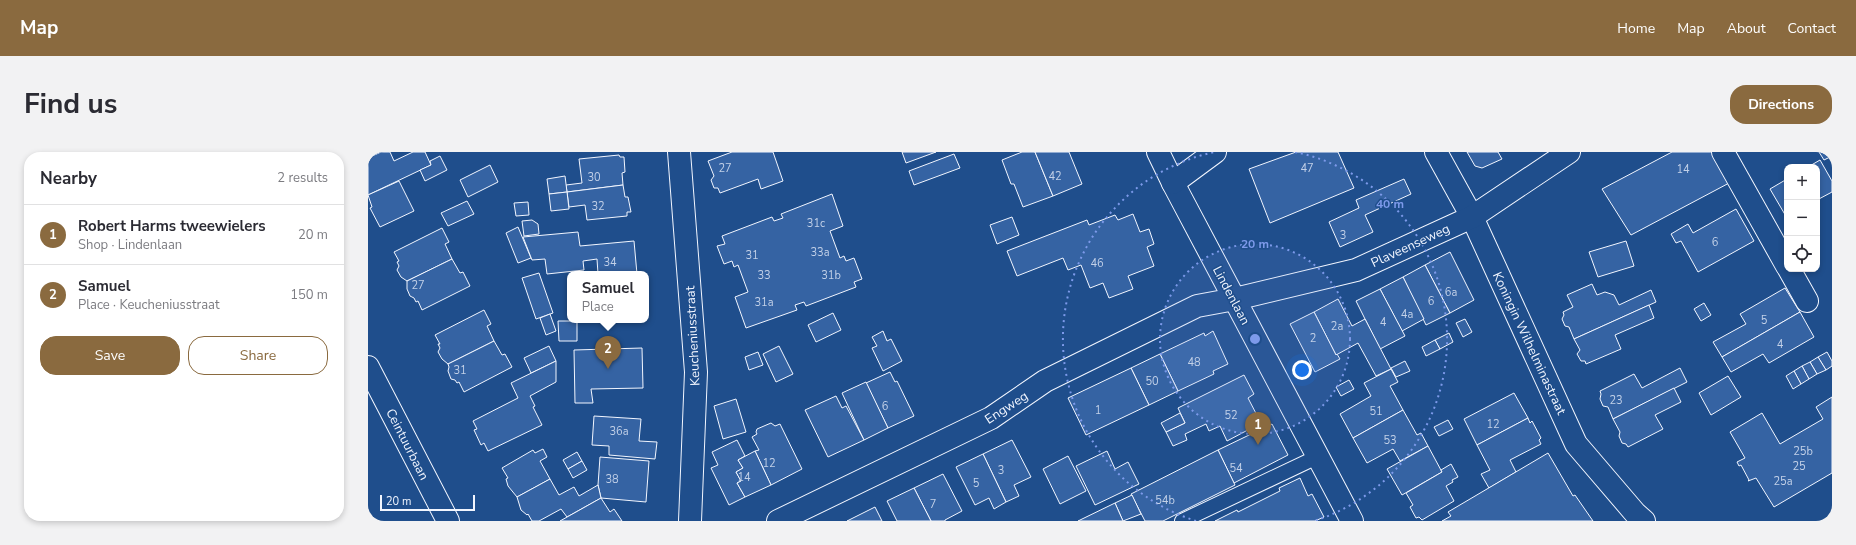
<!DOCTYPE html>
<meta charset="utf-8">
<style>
body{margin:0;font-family:"Nunito Sans",sans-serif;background:#f2f2f3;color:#2b2b33}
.controls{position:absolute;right:12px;top:12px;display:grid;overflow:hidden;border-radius:8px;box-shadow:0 2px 6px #0003}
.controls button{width:36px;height:36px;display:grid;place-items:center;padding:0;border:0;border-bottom:1px solid #e1e1e2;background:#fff;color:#2b2b33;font:20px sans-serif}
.scale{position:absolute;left:12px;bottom:10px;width:95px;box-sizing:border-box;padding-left:4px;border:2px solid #f2f6ff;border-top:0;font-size:11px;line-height:14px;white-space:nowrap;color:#f2f6ff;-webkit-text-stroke:3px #1f4e8c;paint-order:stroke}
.you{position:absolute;left:934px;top:218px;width:14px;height:14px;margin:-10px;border:3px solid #fff;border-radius:50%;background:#1a73e8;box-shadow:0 0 0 6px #1a73e833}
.badge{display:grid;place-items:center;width:26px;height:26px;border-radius:50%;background:#8a6a3f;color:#fff;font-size:13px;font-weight:700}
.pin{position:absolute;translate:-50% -33px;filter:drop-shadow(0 1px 2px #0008)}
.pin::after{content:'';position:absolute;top:21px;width:14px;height:12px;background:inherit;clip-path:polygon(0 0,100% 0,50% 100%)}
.popup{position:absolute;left:199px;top:119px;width:82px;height:52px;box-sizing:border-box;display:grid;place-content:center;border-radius:8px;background:#fff;filter:drop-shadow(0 1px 3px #0005);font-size:13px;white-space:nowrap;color:#7c7c81}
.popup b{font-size:15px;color:#2b2b33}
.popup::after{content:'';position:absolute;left:50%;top:100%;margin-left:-8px;border:8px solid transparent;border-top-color:#fff}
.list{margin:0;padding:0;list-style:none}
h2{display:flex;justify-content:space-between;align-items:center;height:52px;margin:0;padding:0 16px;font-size:17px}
h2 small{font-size:13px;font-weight:400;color:#7c7c81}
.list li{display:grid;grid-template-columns:26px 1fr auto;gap:12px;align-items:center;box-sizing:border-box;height:60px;padding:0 16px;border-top:1px solid #e1e1e2}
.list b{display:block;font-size:15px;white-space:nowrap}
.list p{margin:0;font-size:13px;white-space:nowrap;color:#7c7c81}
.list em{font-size:13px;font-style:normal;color:#7c7c81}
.actions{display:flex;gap:8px;padding:12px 16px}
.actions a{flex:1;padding:9px 0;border:1px solid #8a6a3f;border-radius:16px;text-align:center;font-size:14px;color:#8a6a3f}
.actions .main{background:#8a6a3f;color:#fff}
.icon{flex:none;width:22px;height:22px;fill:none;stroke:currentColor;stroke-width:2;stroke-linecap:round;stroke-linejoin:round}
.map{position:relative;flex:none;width:1464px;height:369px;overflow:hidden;border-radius:16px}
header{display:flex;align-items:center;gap:24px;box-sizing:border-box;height:56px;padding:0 20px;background:#8a6a3f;color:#fff}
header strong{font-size:19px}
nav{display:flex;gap:22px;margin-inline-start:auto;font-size:14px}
.intro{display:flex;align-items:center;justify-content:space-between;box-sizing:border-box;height:96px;padding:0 24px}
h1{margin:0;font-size:28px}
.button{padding:10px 18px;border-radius:16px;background:#8a6a3f;color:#fff;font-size:14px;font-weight:700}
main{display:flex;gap:24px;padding:0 24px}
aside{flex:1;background:#fff;border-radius:16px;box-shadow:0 2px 6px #0003}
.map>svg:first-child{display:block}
</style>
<header>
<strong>Map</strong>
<nav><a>Home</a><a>Map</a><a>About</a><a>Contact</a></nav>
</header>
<div class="intro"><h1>Find us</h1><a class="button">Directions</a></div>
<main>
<aside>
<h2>Nearby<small>2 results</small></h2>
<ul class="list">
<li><span class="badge">1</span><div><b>Robert Harms tweewielers</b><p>Shop · Lindenlaan</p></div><em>20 m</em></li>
<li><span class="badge">2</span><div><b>Samuel</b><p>Place · Keucheniusstraat</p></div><em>150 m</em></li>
</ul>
<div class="actions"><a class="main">Save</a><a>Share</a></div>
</aside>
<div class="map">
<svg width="1464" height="369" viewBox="0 0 1464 369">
<rect width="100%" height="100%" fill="#1f4e8c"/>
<g fill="#3563a3" stroke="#f2f6ff">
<path d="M13,0H22L26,9L45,0H57L63,13L0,43V6Z"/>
<path d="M364,0H405L415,29L393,37L390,27L352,41L350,36H346L343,28L346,24L340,9Z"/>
<path d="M534,0H568L538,11Z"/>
<path d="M654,0H667L685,44L655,55L646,32H643L634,8Z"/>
<path d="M667,0H701L714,32L685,44Z"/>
<path d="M928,0H970L986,36L902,71L881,17Z"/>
<path d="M1099,0H1130L1134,7L1114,16L1107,14Z"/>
<path d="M1304,0H1346L1363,30L1263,83L1234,37Z"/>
<path d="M1451,0H1463L1464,4L1456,8Z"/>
<path d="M586,2L592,16L546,33L541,19Z"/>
<path d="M251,3L252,5H256L257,20L254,21L255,33L199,40L198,33L214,31L211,7Z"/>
<path d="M72,4L79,18L57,29L52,18L63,13L62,9Z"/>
<path d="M1452,8L1464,29V40L1449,48V15H1440Z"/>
<path d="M122,13L130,30L100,45L92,28Z"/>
<path d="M197,24L199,40L181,42L179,27Z"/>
<path d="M1036,27L1043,42L997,63L1005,80L972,95L961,70L991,56L988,48Z"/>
<path d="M1419,27V66L1402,37Z"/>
<path d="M31,29L46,59L12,75L2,56L4,55L0,43Z"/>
<path d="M255,33L257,45H260L263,60H259V64L219,68L217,53L201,55L199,40Z"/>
<path d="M199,40L201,57L183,59L181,42Z"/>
<path d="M464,42L475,74L462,79L472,106L476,104L478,109L486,106L494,127L486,130L488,135L438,154L436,150L427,153L429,158L378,176L367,145L380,140L370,113L366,115L364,109L356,112L349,94L357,92L354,84L404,65L406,69L415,66L413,62Z"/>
<path d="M99,49L106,62L80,74L73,61Z"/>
<path d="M160,50L161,63L148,64L146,51Z"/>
<path d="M1368,57L1386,89L1330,120L1313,89L1308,91L1303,82L1320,72L1325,81Z"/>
<path d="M765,62L772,80L781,77L786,92L779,95L786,114L760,124L765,137L741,146L735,131L722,136L713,113L700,118L695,106L649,124L639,99L719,68L721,73L747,63L750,68Z"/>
<path d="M644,65L651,83L629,92L622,73Z"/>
<path d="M164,68L170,72L171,82L156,84L154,69Z"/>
<path d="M150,75L163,106L150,111L138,81Z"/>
<path d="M74,76L81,90L77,92L84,107L39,129L33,125L29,118L31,114L29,110L31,109L26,100Z"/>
<path d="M210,80L212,94L266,89L269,122H230L229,107L215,109L216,118L179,122L177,107L164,108L155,85Z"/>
<path d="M1258,89L1266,114L1230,125L1221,100Z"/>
<path d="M1082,100L1106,148L1082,161L1057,113Z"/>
<path d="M84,107L92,121L95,120L102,134L54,158L50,149L48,150L46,146L42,144L39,137V129Z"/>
<path d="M1057,113L1082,161L1058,173L1035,125Z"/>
<path d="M171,121L185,161L168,167L154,126Z"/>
<path d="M1035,125L1056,167L1034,179L1012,137Z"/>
<path d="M1224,132L1229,143L1237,140L1246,143L1251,153L1283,138L1288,150L1206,187L1201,175L1197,174L1194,167L1196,163L1195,160L1205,155L1199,143Z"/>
<path d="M1417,136L1432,160L1354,205L1345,190L1378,172L1372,162Z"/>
<path d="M1012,137L1037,184L1012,197L988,149Z"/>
<path d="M970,147L984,174L997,167L1023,217L1008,224L990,191L968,203L946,160Z"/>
<path d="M1336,151L1343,163L1333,169L1326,157Z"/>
<path d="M1281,153L1286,166L1247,183L1253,197L1218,212L1217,209H1213L1209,202L1212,198L1206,187Z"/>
<path d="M116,158L123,172L119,174L126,189L80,212L74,207L70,200L72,196L70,192H72L67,183Z"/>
<path d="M946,160L968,203L969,202L972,207L947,220L922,172Z"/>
<path d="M1432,160L1446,185L1401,211L1395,202L1363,220L1354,205Z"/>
<path d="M465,161L473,178L448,190L440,173Z"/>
<path d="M182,162L188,179L178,183L172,166Z"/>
<path d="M1097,167L1104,180L1095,185L1088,171Z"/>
<path d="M190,169H209V189H191Z"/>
<path d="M515,179L519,189L523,187L534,209L515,219L504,196L509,194L504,185Z"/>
<path d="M845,179L860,212L845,219L846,222L810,239L792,202L836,181L837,184Z"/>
<path d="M1081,181L1085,190L1072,197L1067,188Z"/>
<path d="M1067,188L1072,197L1058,204L1054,195Z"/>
<path d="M126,189L134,203L137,202L144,215L96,240L91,230L89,231L87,228L83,227L80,219L81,215L80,212Z"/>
<path d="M181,194L188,209L163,221L156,206Z"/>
<path d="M411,194L425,222L408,230L395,202Z"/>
<path d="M274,196L275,236L223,237L225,251H207L206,198Z"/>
<path d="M390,200L395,213L381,218L377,205Z"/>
<path d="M1459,200L1464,209V214L1458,218L1450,205Z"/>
<path d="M792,202L810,239L781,253L763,216Z"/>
<path d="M1450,205L1458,218L1449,222L1442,210Z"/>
<path d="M188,209V230L162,244L167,254L165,255L174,273L120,299L116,291L113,293L106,278L109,277L105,269L150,246L143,231Z"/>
<path d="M1037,209L1042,219L1028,225L1023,216Z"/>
<path d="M1442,210L1449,222L1441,227L1434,214Z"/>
<path d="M1434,214L1441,227L1433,232L1426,219Z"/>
<path d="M763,216L781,253L718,283L700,246Z"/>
<path d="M1312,216L1319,230L1245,267L1240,255L1235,254L1232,247L1233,242L1232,239L1266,222L1274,236Z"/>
<path d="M1023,217L1030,230L1022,234L1035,258L985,286L972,262L1003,244L996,231Z"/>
<path d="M1426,219L1433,232L1425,237L1418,224Z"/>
<path d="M522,220L527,230L529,229L546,264L520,276L498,231Z"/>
<path d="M876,223L886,242L880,246L893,271L859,289L852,274L841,279L838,272L817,282L819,288L805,294L798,280L817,271L810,256Z"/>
<path d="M1360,224L1373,245L1343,263L1331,241Z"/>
<path d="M981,228L986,237L973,244L968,235Z"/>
<path d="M498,230L520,276L496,288L474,241Z"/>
<path d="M1306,236L1313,250L1287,263L1295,277L1260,295L1258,292L1254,291L1251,284L1252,280L1245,267Z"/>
<path d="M1146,241L1160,266L1109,293L1096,267Z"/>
<path d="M468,244L474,256L478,254L496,288L460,305L437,258Z"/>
<path d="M1464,245V321L1406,355L1388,326L1380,329L1381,328L1373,313L1371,314L1369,310L1377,306L1362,280L1394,261L1412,292L1455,267L1448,255Z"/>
<path d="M368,247L378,280L355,287L346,254Z"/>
<path d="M1035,258L1049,283L1053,281L1060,294L1032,309L1025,297L999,311L985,286Z"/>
<path d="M812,261L817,271L798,280L793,271Z"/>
<path d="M226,264L273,267L271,289L289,290L287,307L241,303V294L224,293Z"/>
<path d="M1160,266L1162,271L1164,269L1173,286L1171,288L1173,292L1142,308L1148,320L1121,336L1113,322L1122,318L1109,293Z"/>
<path d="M1080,268L1085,277L1071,284L1066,275Z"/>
<path d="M403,271L407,274L412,272L434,317L403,333L387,299L391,298L384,285L389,282L388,280L389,277Z"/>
<path d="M904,272L920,303L866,331L850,298Z"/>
<path d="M369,288L377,304L370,308L375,316L368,320L373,329L369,331L377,345L361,353L343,316L350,313L344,300Z"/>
<path d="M644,288L663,325L646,333L651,344L638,350L615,302Z"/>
<path d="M1060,294L1074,320L1034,343L1019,317Z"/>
<path d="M175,297L179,305L172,309L182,327L149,345L140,334L138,327L140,326L134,316L165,298L167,301Z"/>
<path d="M850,298L867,333L795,369H777L763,342Z"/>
<path d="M387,299L403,333L377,345L369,331L373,329L368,320L375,316L370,308Z"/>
<path d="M739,299L747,317L760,310L771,332L727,353L708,314Z"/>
<path d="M209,300L214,309L200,317L195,308Z"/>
<path d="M1180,301L1205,344L1207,343L1225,369H1074L1083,364L1080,360Z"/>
<path d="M615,302L638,350L626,357L621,346L607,353L588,315Z"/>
<path d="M700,304L718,339L692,352L675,317Z"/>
<path d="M232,305L281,309L278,350L233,346L230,333Z"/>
<path d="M214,309L219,318L205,326L200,317Z"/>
<path d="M1083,312L1090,325L1084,328L1085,330L1078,334L1086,349L1054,368L1051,365L1048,366L1042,355L1045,353L1038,341L1074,320L1073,318Z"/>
<path d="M575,322L594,359L577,368V369H563L546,336Z"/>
<path d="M932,326L940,344L944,342L956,365L947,369H847L869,358L870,360L912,339L911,336Z"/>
<path d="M182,327L191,343L206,335L211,344L230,333L233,346L199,365L193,357L171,369H164L160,362L159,363L153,358L149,345Z"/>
<path d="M546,336L563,369H529L519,349Z"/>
<path d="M764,343L773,362L755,369L747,351Z"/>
<path d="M233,346L242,360L246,357L254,369H192Z"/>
<path d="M747,351L755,369H710Z"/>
<path d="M507,355L514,369H479Z"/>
</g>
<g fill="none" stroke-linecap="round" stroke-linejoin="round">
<g stroke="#f2f6ff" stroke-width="16">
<path id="service" d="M814,369L949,305"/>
</g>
<g stroke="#f2f6ff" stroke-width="24">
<g id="minor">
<path d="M311,0L328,220L322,369"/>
<path d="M790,0L805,31L984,369"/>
<path d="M1068,0L1104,65L1208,292L1267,361L1276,369"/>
<path d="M1355,0L1419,114"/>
<path d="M805,31L847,0"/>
<path d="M1421,117L1439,149"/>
<path d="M410,369L623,266L677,229L829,154L867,147L988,118L1104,65L1201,0"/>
</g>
</g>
<g stroke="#f2f6ff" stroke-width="24">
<path id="tertiary" d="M0,215L80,369"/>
</g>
<use href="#service" stroke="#1f4e8c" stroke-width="14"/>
<use href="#minor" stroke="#1f4e8c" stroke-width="22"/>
<use href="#tertiary" stroke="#1f4e8c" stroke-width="22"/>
</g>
<circle cx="887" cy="187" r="95" fill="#7d9aea" fill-opacity=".12"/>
<g fill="none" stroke="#7d9aea" stroke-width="2" stroke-dasharray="2 4">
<circle cx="887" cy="187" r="95"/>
<path d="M828 369A191 191 0 0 1 847 0M927 0A191 191 0 0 1 946 369"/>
</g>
<g text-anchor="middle" stroke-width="3" stroke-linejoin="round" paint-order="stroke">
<g font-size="11" fill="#c3d1e8">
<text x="357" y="20">27</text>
<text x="939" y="20">47</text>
<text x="1315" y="21">14</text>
<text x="687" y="28">42</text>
<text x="226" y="29">30</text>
<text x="230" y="58">32</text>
<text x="448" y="75">31c</text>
<text x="975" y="87">3</text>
<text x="1347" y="94">6</text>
<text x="452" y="104">33a</text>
<text x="384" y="107">31</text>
<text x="242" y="114">34</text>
<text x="729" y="115">46</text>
<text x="396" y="127">33</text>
<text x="463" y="127">31b</text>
<text x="50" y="137">27</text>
<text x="1083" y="144">6a</text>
<text x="1063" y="153">6</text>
<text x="396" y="154">31a</text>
<text x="1039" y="166">4a</text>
<text x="1396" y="172">5</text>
<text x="1015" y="174">4</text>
<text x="969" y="178">2a</text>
<text x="945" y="190">2</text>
<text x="1412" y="196">4</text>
<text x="826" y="214">48</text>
<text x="92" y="222">31</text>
<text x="784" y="233">50</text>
<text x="1248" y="252">23</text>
<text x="517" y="258">6</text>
<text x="730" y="262">1</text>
<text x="1008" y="263">51</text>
<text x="863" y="267">52</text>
<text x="1125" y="276">12</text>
<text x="251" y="283">36a</text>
<text x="1022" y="292">53</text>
<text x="1435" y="303">25b</text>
<text x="401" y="315">12</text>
<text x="1431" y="318">25</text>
<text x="868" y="320">54</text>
<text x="633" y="322">3</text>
<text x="376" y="329">14</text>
<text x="244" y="331">38</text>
<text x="1415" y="333">25a</text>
<text x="608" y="335">5</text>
<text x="797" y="352">54b</text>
<text x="565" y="356">7</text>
</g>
<g font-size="13" fill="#f2f6ff" stroke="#1f4e8c">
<text transform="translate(1042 93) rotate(-25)" y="5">Plaveenseweg</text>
<text transform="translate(864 143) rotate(62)" y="5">Lindenlaan</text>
<text transform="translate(324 184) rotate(-93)" y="5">Keucheniusstraat</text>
<text transform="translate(1162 191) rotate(65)" y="5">Koningin Wilhelminastraat</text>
<text transform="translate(638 255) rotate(-33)" y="5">Engweg</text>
<text transform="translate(40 292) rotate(63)" y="5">Ceintuurbaan</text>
</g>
</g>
<circle cx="887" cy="187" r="6" fill="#7d9aea" stroke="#1f4e8c" stroke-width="2"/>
<g font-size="12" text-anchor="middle" font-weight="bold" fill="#7d9aea" stroke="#1f4e8c" stroke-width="3" stroke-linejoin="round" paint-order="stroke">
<text x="1022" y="56">40 m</text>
<text x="887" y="96">20 m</text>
</g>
</svg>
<div class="controls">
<button>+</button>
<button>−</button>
<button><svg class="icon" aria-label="locate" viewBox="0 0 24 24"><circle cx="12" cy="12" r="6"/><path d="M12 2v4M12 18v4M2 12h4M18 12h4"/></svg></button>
</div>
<div class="scale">20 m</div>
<div class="you"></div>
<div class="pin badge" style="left:890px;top:293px">1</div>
<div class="pin badge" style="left:240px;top:217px">2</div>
<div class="popup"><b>Samuel</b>Place</div>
</div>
</main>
